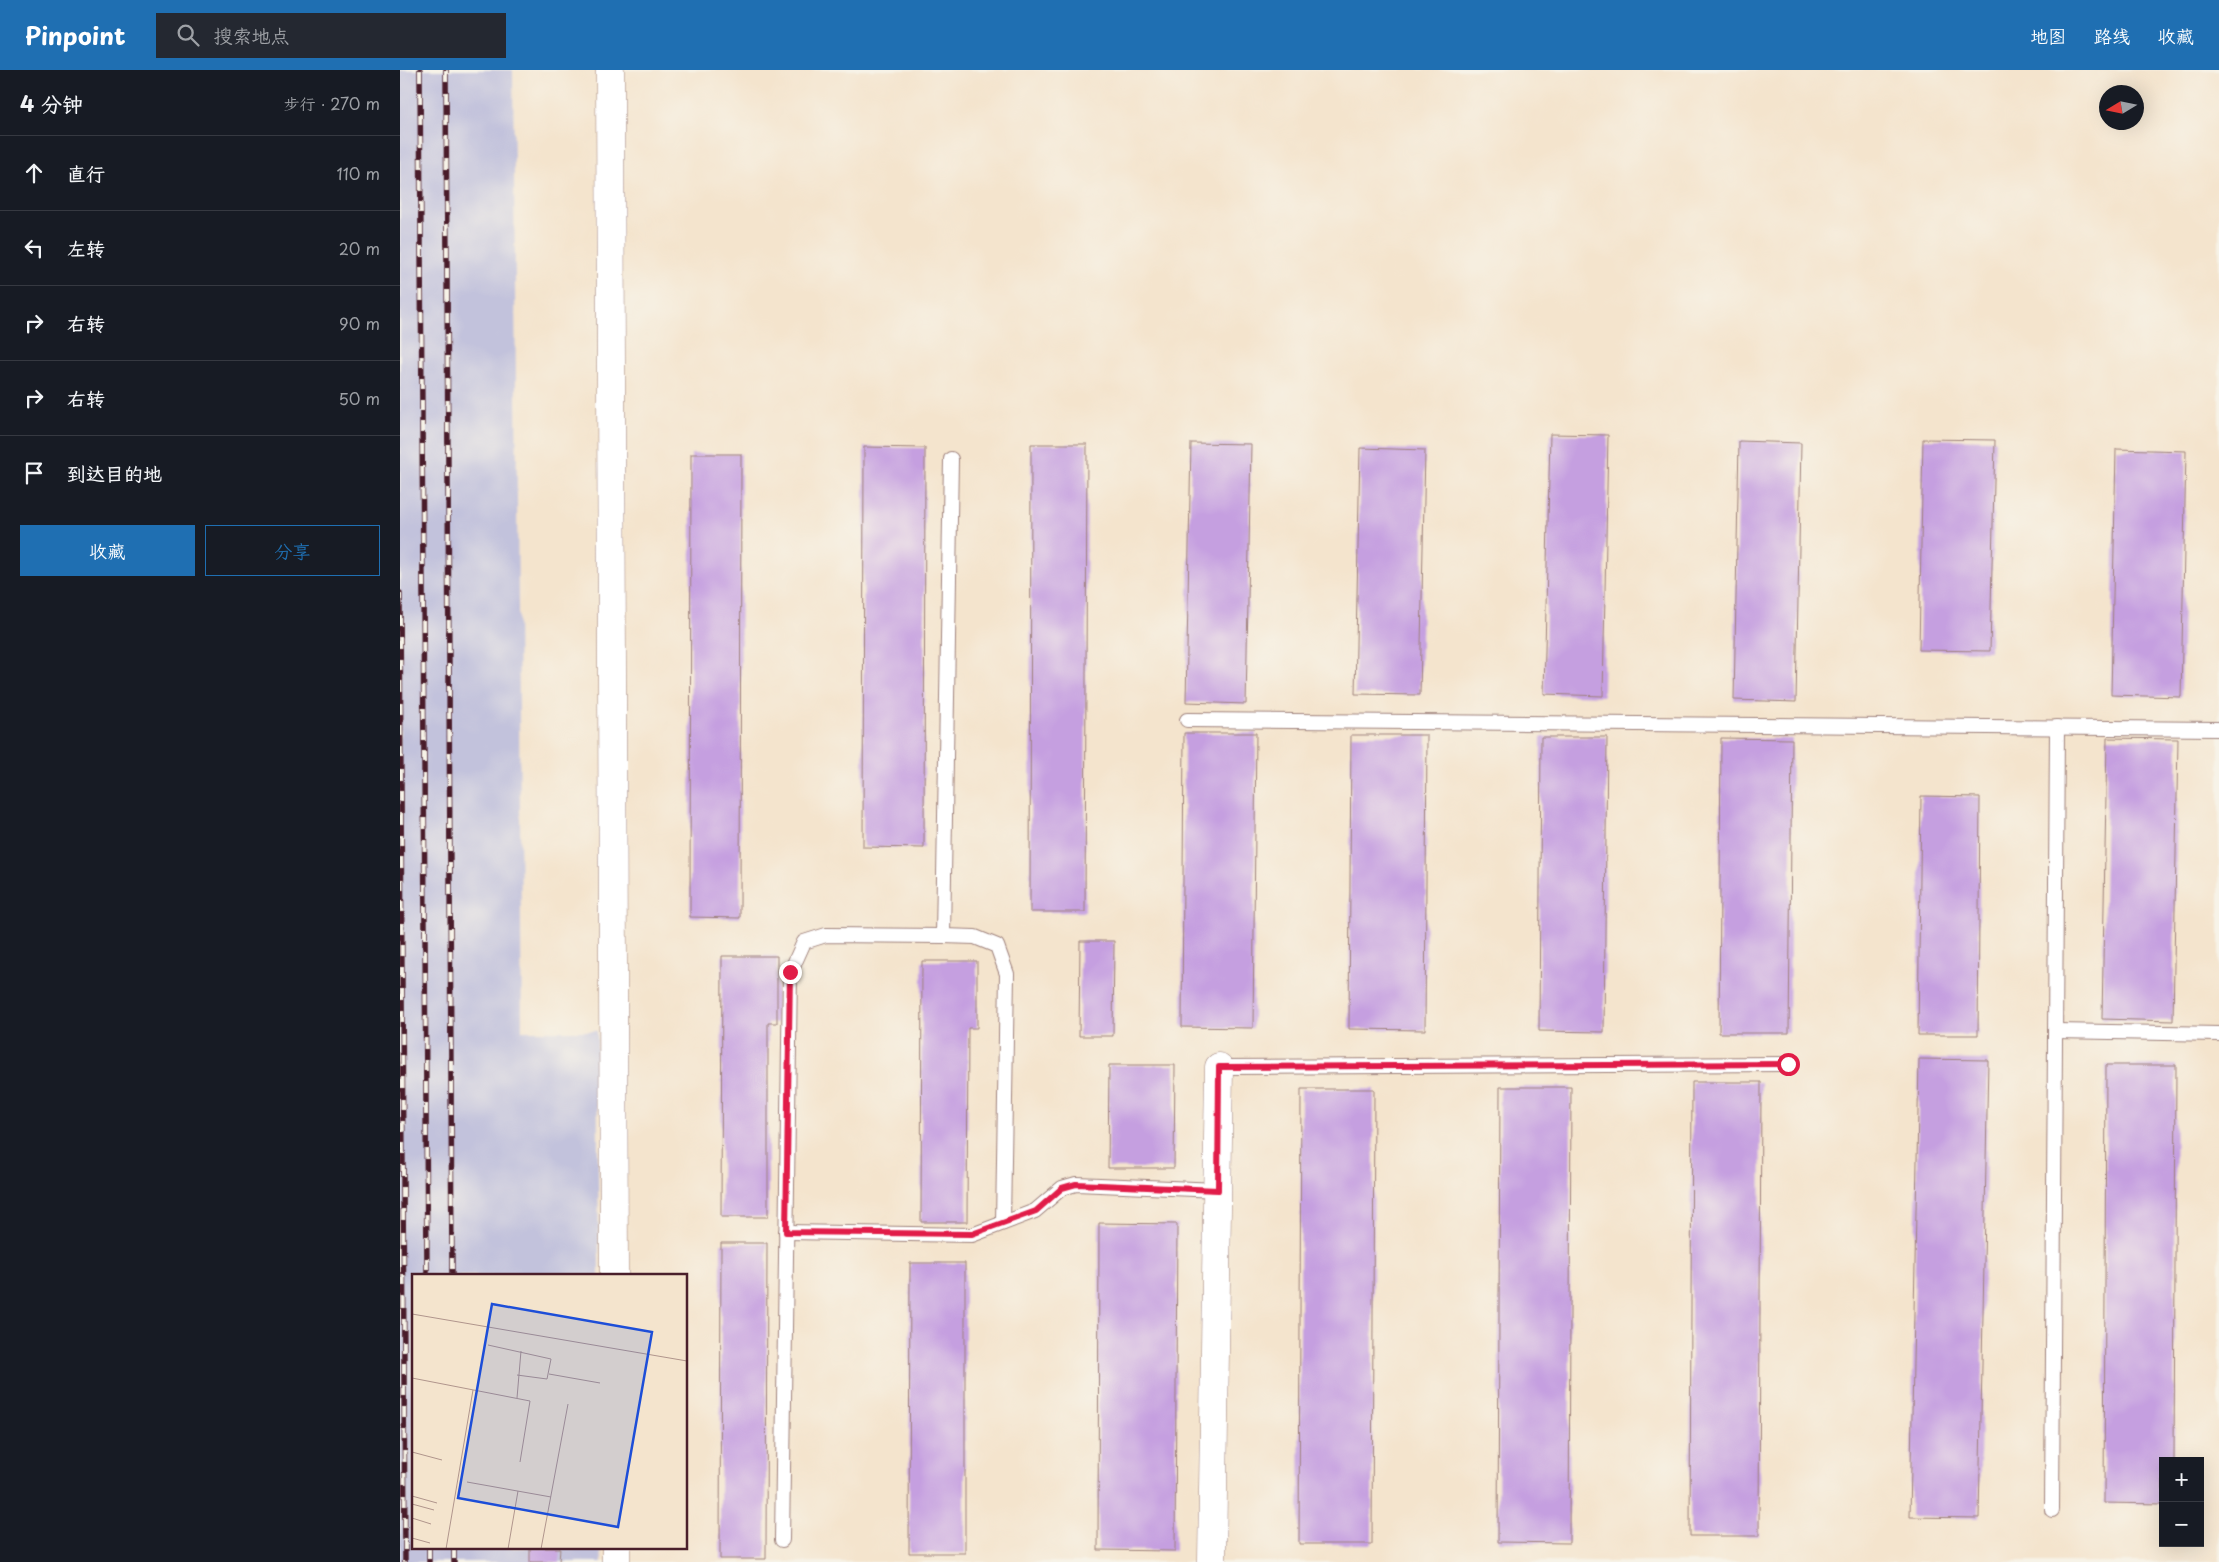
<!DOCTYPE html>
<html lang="zh">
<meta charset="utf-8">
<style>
body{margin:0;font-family:"Playpen Sans","LXGW WenKai TC",sans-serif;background:#242831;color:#f1f3f6}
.controls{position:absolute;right:15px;bottom:15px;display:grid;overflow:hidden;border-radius:0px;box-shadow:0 5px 20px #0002}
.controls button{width:45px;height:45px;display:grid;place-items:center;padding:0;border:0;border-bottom:1px solid #363941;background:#171b24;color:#f1f3f6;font:25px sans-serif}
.compass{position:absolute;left:1699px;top:15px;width:45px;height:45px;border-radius:50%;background:#171b24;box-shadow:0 5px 20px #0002;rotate:260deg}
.stop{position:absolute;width:15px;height:15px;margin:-11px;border:4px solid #e11d48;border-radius:50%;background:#fff}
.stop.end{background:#e11d48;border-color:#fff;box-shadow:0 1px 5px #0008}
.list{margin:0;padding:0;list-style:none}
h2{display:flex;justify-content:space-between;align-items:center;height:65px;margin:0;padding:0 20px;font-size:21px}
h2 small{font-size:16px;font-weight:400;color:#9ea1a6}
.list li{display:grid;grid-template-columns:32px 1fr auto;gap:15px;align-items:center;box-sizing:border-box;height:75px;padding:0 20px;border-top:1px solid #363941}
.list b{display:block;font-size:19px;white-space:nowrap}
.list em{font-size:16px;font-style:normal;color:#9ea1a6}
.actions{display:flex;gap:10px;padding:15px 20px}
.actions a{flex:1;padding:11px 0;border:1px solid #1f6fb2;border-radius:0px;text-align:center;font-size:18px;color:#1f6fb2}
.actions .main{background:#1f6fb2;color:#fff}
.icon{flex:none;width:28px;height:28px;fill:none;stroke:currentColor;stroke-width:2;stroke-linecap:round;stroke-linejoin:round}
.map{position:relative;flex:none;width:1819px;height:1492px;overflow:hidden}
header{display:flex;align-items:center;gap:30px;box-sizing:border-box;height:70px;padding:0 25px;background:#1f6fb2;color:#fff}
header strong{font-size:24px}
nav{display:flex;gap:28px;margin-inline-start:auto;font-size:18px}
.search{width:350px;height:45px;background:#242831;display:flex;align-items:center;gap:12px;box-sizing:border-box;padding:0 18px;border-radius:0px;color:#9ea1a6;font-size:19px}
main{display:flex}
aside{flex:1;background:#171b24}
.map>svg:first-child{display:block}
</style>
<header>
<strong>Pinpoint</strong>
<div class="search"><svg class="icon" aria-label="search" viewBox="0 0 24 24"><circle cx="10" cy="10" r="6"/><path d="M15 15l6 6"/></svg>搜索地点</div>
<nav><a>地图</a><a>路线</a><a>收藏</a></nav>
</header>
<main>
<aside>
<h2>4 分钟<small>步行 · 270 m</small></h2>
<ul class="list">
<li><svg class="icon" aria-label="ahead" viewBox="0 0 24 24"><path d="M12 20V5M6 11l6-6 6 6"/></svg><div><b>直行</b></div><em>110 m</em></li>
<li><svg class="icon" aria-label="left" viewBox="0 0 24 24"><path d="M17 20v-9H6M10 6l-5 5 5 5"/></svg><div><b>左转</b></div><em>20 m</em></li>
<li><svg class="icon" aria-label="right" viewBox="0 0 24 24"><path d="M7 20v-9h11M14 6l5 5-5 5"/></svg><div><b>右转</b></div><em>90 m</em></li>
<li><svg class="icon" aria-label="right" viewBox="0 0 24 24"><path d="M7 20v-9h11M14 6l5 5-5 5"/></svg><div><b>右转</b></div><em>50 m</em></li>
<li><svg class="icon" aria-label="arrive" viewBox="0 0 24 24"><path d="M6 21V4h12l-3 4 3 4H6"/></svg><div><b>到达目的地</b></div></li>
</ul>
<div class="actions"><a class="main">收藏</a><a>分享</a></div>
</aside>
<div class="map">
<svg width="1819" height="1492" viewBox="0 0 1819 1492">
<rect width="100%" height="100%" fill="#f7f3e8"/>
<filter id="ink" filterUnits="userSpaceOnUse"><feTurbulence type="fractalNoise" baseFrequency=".02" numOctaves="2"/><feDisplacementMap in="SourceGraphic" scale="10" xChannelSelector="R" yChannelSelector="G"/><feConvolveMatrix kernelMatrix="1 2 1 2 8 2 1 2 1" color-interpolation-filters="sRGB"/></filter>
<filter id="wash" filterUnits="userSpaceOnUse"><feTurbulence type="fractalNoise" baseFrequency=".0096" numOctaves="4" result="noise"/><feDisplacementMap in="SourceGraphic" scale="20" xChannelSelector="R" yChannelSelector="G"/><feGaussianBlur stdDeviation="1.12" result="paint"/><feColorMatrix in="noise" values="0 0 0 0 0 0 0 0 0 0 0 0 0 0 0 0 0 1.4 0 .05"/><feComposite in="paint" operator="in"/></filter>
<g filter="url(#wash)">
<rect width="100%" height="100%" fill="#f4e4cd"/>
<path fill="#c2c2dc" d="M0,0H113L122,961H197L199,1206H14V1478H201L202,1492H0Z"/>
<g id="blocks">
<g fill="#c59fe0">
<path d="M1150,364L1208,365L1203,626L1144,624Z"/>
<path d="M1523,369L1595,370L1590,581L1519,580Z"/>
<path d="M1339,371L1401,373L1396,632L1334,630Z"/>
<path d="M791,373L851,374L846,634L786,632Z"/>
<path d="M631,374H687L685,842H630Z"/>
<path d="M464,377L525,378L524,778L463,777Z"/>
<path d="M960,378L1025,380L1020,625L955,624Z"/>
<path d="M1716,379L1786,381L1781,627L1711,625Z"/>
<path d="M291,384H341L340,848L290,847Z"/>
<path d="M784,663H856L853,958L782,957Z"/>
<path d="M951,665H1027L1025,960L949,959Z"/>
<path d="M1141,667H1207L1204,962L1139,961Z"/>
<path d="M1321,668L1392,669L1389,963H1319Z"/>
<path d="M1707,668L1778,669L1773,951L1702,949Z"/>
<path d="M1521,726L1580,727L1578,965H1518Z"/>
<path d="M680,871H714L713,966H679Z"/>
<path d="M322,886H377V953H368V1147H321Z"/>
<path d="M522,891H577V958H568L567,1152H521Z"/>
<path d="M1519,989L1588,990L1579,1448L1510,1447Z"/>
<path d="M709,995H775L774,1098H708Z"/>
<path d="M1706,995H1776L1774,1391H1763V1434L1704,1433Z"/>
<path d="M1292,1012H1361L1359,1466H1290Z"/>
<path d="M1100,1017H1171L1169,1473L1098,1472Z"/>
<path d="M901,1019H974L972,1474H899Z"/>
<path d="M699,1153L777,1154L775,1481L698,1480Z"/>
<path d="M321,1173H367L366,1489H320Z"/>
<path d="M510,1193H565V1483H509Z"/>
<path d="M130,1478H160L159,1492H130Z"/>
</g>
</g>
</g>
<g filter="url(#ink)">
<use href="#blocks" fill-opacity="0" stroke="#9f827c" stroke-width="1"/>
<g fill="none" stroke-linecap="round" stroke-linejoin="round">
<g stroke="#9f827c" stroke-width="16">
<g id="service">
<path d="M787,650L1819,659"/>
<path d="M543,866L551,389"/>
<path d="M1656,961L1819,964"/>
<path d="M819,997L1388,994"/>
<path d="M386,1162L572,1165L635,1141L662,1118L676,1114L818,1120"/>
<path d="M1652,1440L1657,657"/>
<path d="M382,1470L390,903L404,872L426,865L543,866L575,867L597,876L607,904L603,1153"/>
</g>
</g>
<g stroke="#9f827c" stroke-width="29">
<g id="minor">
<path d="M210,0L214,1206"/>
<path d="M216,1478V1492"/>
<path d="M812,1492L819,997"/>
</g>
</g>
<use href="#service" stroke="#fff" stroke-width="14"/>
<use href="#minor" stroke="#fff" stroke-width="28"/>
<g stroke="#4a1f2b" stroke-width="5.5">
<g id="rail">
<path d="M20,0L27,1206"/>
<path d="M46,0L52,1206"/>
<path d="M0,523L5,1492"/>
<path d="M29,1478V1492"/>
<path d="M54,1478V1492"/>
</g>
</g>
<use href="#rail" stroke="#f7f3e8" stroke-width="4" stroke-dasharray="11" stroke-linecap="butt"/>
</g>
</g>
<g fill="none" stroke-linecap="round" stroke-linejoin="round" filter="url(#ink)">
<path stroke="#e11d48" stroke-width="6" d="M390,902L386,1162L572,1164L636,1141L662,1118L676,1114L818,1120L819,997L1388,994"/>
</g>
<g transform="translate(12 1204)">
<rect width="275" height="275" fill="#f4e4cd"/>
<path fill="none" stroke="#b0958c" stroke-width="1" d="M0,40L275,87M76,71L139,85L135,105L105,101M137,100L188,109M0,104L118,127L108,188M105,124L109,77M0,178L30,186M55,208L139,223M0,222L25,229M0,230L22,236M0,244L19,250M0,264L18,269M34,275L61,116M96,275L106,217M129,275L156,130"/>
<path fill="#1d4ed8" fill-opacity="0.15" stroke="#1d4ed8" stroke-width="2.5" d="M80,30L240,58L206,253L46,224Z"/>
<rect width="275" height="275" fill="none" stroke="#4a1f2b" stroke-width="2.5"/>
</g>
</svg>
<div class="controls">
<button>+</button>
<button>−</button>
</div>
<svg class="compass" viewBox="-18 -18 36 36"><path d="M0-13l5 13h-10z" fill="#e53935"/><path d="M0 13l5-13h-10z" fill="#9ea1a6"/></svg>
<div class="stop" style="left:1388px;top:994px"></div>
<div class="stop end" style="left:390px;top:902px"></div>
</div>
</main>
